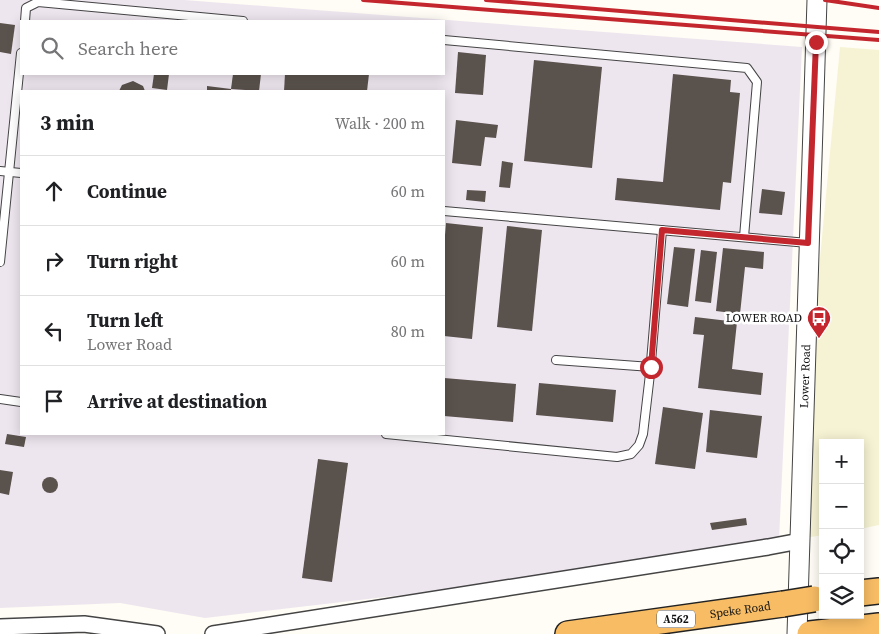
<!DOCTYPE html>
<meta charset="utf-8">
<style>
body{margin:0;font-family:"Source Serif 4",serif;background:#f6f6f6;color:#202124}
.controls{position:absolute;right:15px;bottom:15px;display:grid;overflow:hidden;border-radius:0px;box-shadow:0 2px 12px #0003}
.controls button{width:45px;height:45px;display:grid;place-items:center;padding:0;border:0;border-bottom:1px solid #e0e0e0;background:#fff;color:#202124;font:25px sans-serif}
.stop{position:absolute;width:15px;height:15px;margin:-11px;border:4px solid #c4262e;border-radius:50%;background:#fff}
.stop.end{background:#c4262e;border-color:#fff;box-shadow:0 1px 5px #0008}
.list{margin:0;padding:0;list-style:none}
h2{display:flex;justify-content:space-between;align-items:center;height:65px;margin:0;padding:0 20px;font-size:21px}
h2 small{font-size:16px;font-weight:400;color:#757577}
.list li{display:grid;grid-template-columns:32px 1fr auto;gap:15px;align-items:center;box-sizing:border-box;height:70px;padding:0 20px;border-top:1px solid #e0e0e0}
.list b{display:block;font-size:19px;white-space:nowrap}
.list p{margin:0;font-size:16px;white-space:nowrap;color:#757577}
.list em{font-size:16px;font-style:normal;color:#757577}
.icon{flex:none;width:28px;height:28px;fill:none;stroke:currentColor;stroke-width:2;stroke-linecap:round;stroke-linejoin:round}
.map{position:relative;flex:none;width:879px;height:634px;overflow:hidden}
.search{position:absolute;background:#fff;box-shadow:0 2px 12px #0003;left:20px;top:20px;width:425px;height:55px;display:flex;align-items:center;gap:12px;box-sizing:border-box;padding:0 18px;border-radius:0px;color:#757577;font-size:19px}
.panel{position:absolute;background:#fff;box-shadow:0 2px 12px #0003;left:20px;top:90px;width:425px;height:345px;border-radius:0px}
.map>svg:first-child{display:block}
</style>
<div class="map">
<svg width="879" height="634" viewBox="0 0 879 634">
<rect width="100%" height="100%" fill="#fffdf5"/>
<path fill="#eee6ef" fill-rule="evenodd" d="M0,0H184L802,47L779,540L428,592L205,618L120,603L0,608ZM21,21H444V74H21ZM21,91H444V434H21Z"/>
<path fill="#f6f3d4" d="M840,47L879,50V525L860,529V443H823V535L805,538L814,322Z"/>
<g fill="#5a524d">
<path d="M0,23L15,25L11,54L0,52Z"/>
<path d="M458,52L486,55L483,95L455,93Z"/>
<path d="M534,60L602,67L592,168L524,161Z"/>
<path d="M154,74H169L167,90L152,88Z"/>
<path d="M233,74H261L259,91L231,89Z"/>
<path d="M285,74H369L367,91H284Z"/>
<path d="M673,74L731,80L730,92L740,93L731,183L723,182L720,210L615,200L617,178L663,182Z"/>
<path d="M133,81L143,86L145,91H119L122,85Z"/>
<path d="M207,86L231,89V91H207Z"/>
<path d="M456,120L498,125L496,138L485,137L481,166L452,163Z"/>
<path d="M502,161L513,163L510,188L499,187Z"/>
<path d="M762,189L785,192L782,215L759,213Z"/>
<path d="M467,190L486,191L485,202L466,200Z"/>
<path d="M446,223L483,227L472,339L444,336V247Z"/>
<path d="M507,226L542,230L532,331L497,327Z"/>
<path d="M674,247L695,249L688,307L667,304Z"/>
<path d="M723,248L764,252L763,269L745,267L740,314L716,311Z"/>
<path d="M701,250L717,252L711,303L695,301Z"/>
<path d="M695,317L737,322L732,369L763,373L761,395L698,388L704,335L693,334Z"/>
<path d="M444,378L516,384L513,422L444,416Z"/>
<path d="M539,383L616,390L613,422L536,415Z"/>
<path d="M663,407L703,413L695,469L655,464Z"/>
<path d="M710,410L762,416L757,458L706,452Z"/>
<path d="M7,434L26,437L24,447L5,444Z"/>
<path d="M318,459L348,463L332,582L302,578Z"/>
<path d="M0,470L13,472L9,495L0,493Z"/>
<circle cx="50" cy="485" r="8"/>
<path d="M746,518L747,525L712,530L710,523Z"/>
</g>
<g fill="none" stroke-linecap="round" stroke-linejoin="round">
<g stroke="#444" stroke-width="10">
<g id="service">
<path d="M25,21L26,8L38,2L243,21"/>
<path d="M444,40L747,68L757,82L744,237"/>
<path d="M0,171L21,173"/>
<path d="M444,211L808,243"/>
<path d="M0,262L21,53"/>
<path d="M556,360L651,367"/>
<path d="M0,399L21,402"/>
<path d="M386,434L617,457L631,454L639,445L643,434L650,374L662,230"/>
</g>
</g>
<g stroke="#444" stroke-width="18">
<g id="minor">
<path d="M0,627L84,624L157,634"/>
<path d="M213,634L768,547L800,541"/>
</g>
</g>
<g stroke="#444" stroke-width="21">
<g id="tertiary">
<path id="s1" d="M797,634L817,0"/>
</g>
</g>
<g stroke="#222" stroke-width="28">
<g id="trunk">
<path d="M860,593L879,591"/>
<path id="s2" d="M568,634L783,604"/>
<path d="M810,634L879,626"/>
</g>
</g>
<use href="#service" stroke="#fff" stroke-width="8"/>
<use href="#minor" stroke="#fff" stroke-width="15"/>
<use href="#tertiary" stroke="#fff" stroke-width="19"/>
<use href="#trunk" stroke="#f7bc64" stroke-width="25"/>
<g stroke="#c4262e" stroke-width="4">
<path d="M363,0L879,40"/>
<path d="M486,0L879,32"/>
<path d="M825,0L879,8"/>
</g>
<g stroke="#222" stroke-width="28" stroke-linecap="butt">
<path id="trunk-bridge" d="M783,604L814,599"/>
</g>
<use href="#trunk-bridge" stroke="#f7bc64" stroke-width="25"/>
</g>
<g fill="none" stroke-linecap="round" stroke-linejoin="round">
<path stroke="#c4262e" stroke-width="6" d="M651,367L662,230L808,243L816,42"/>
</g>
<defs>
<g id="bus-pin" transform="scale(1.25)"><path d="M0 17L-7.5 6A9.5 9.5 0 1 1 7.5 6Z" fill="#c4262e" stroke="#fff"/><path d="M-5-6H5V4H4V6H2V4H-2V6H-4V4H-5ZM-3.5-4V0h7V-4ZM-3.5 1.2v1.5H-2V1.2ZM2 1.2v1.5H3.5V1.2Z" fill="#fff"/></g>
</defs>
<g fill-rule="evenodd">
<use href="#bus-pin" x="819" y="318"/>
</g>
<g text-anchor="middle" stroke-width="5" stroke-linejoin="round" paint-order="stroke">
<rect fill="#fff" stroke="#585858" stroke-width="1" x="657" y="610.5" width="38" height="17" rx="4"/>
<g font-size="11" font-weight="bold" fill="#111">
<text x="676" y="623">A562</text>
</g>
<g font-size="12" fill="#111" stroke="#fff" text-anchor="end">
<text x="802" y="322">LOWER ROAD</text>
</g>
<g font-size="12" fill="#111" stroke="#fff">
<text dy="4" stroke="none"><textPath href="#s1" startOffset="258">Lower Road</textPath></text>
<text dy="4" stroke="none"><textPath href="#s2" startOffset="174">Speke Road</textPath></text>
</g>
</g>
</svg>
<div class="controls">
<button>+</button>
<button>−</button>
<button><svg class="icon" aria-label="locate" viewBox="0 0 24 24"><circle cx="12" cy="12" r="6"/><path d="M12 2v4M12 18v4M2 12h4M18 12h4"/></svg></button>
<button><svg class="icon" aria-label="layers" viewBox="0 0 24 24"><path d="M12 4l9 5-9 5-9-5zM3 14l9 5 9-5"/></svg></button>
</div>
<div class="stop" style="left:651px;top:367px"></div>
<div class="stop end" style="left:816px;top:42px"></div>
<div class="search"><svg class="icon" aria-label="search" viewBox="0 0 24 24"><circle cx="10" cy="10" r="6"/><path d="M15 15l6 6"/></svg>Search here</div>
<section class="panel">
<h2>3 min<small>Walk · 200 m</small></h2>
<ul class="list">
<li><svg class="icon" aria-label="ahead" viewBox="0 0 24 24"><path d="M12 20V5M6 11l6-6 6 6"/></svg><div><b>Continue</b></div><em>60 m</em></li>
<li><svg class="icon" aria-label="right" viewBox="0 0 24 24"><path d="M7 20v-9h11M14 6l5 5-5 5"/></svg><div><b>Turn right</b></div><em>60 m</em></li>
<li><svg class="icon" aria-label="left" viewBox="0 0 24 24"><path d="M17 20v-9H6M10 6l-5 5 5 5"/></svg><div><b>Turn left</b><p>Lower Road</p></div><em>80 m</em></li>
<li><svg class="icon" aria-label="arrive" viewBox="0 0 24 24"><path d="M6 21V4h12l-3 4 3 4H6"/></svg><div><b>Arrive at destination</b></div></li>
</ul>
</section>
</div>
